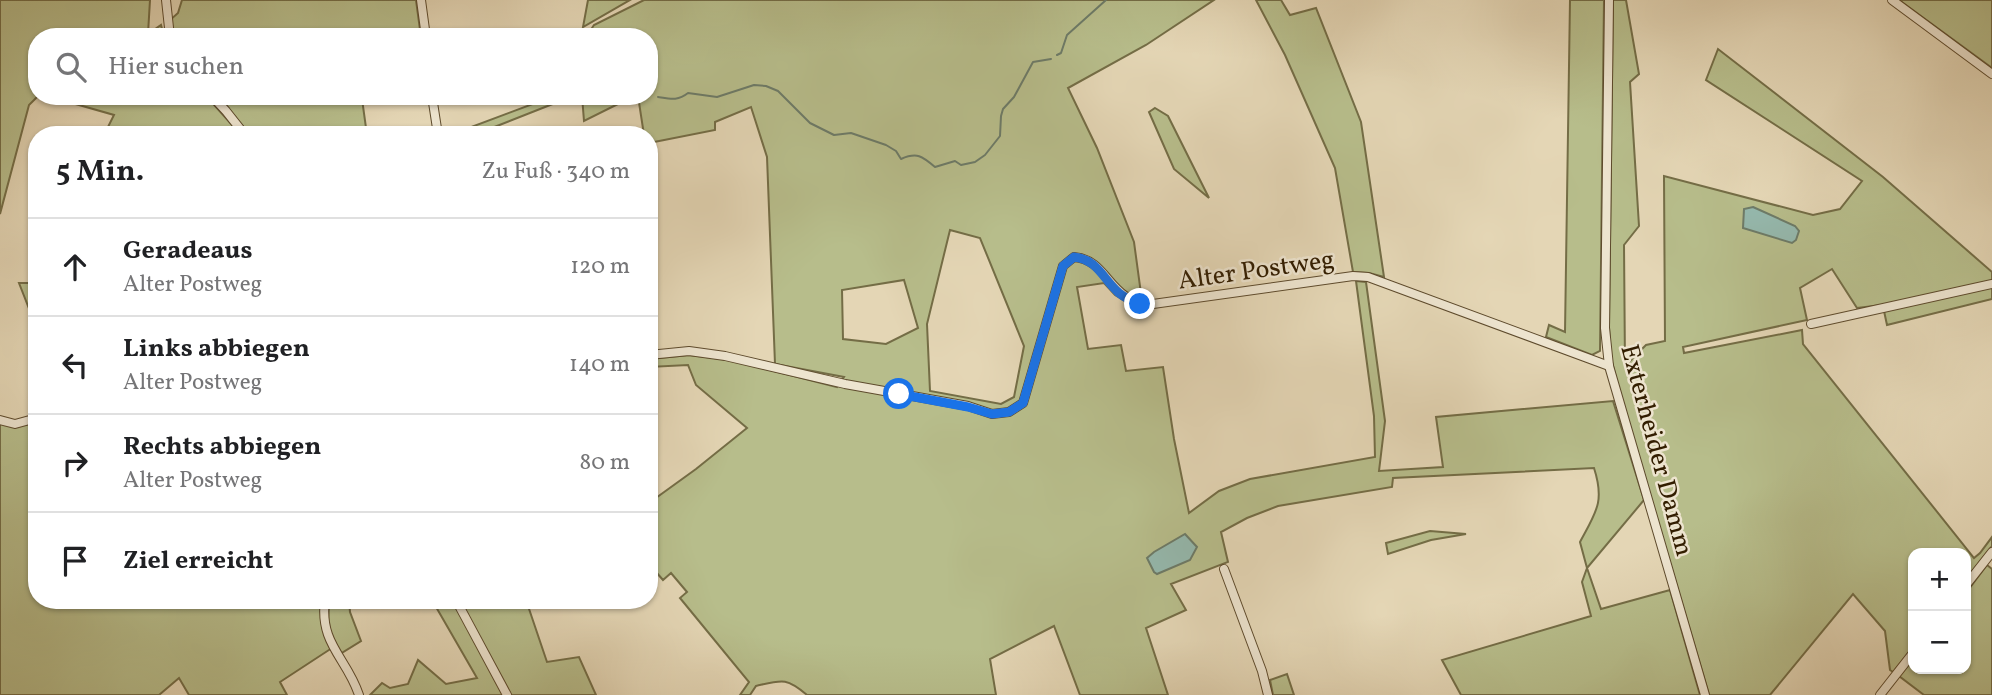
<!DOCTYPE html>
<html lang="de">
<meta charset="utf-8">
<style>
body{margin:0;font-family:Vollkorn,serif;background:#f2f2f2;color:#202124}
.controls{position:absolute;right:21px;bottom:21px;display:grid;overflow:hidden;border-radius:14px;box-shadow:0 2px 5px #0004}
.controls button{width:63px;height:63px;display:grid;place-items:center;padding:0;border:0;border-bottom:2px solid #e0e0e0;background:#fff;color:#202124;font:35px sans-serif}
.stop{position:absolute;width:21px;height:21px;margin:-16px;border:5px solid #1a73e8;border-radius:50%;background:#fff}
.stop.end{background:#1a73e8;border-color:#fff;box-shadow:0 2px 7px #0008}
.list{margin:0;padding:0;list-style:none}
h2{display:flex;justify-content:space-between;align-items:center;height:91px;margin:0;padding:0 28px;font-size:30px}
h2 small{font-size:23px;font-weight:400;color:#757577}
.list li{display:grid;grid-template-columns:46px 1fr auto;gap:21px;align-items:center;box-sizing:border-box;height:98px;padding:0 28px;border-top:2px solid #e0e0e0}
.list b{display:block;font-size:26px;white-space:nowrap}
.list p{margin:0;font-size:23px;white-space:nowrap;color:#757577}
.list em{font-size:23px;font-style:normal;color:#757577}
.icon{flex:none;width:38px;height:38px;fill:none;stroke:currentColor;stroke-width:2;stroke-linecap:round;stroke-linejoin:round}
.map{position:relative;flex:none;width:1992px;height:695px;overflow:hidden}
.search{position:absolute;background:#fff;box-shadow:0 2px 5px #0004;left:28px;top:28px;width:630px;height:77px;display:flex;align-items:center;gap:18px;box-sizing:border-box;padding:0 24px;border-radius:28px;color:#757577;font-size:26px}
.panel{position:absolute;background:#fff;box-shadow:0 2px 5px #0004;left:28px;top:126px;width:630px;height:483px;border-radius:28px}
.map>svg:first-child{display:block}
</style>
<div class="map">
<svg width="1992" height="695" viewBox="0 0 1992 695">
<rect width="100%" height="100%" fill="#e4d6b5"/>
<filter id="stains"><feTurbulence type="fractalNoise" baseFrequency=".00286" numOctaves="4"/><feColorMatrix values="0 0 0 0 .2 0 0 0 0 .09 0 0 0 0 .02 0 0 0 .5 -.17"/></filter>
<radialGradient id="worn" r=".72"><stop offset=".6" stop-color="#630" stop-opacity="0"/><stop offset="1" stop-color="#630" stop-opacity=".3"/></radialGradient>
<g fill="#b7bd8b" stroke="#746d46" stroke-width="2" fill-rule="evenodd">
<path d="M0,0H150L148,34L161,25L164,37H37L38,96L29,105L0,214Z"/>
<path d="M182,0H416L421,37H172L169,21L178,13Z"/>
<path d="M588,0H630L583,27Z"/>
<path d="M644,0H1214L1146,45L1068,88L1097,148L1134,242L1142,301L1128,303L1115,295L1104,283L1077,287L1088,349L1121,345L1126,371L1163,367L1174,439L1189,513L1219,491L1250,479L1375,457L1374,416L1356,281L1366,282L1385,421L1379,471L1443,467L1436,417L1613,401L1644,500L1587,568L1601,609L1670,590L1700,695H1461L1442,660L1591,616L1582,582L1587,568L1580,542C1596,512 1605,502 1594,468L1393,478L1392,487L1278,506L1247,518L1221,532L1228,562L1171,584L1186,610L1146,628L1168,695H1080L1054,626L990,659L996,695H807C786,677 782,680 756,686L750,695H740L749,682L680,598L687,592L671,573L663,580L649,564V503L696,469L747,428L696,385L688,365L649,367V359L689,355L730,360L837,387L844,377L775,364L767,157L751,107L715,122V130L649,143V135H644L638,96H649V37H586L594,25ZM950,230L980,238L1024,346L1014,397L1001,404L930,391L927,324ZM904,280L918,328L886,344L843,339L842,290Z"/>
<path d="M1256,0H1281L1290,15L1316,8L1361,122L1384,277L1369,273L1353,272L1335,168L1285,55Z"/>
<path d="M1570,0H1604L1600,351L1592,355L1546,337L1549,325L1565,332Z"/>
<path d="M1613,0H1626L1639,74L1630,82L1639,226L1624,245L1625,366L1646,345L1665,341L1664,176L1813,215L1840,209L1862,181L1706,80L1718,49L1883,177L1992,272V281L1882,305L1857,308L1832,269L1800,288L1807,320L1683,347L1684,353L1802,330L1803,344L1974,558L1980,553L1992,537V546L1966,580V553H1913V647L1893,672L1890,670L1885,631L1853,594L1770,695H1709L1619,390L1611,358L1609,327Z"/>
<path d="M1899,0H1992V68Z"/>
<path d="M57,96H199L203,99L208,98L241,135H229L224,129L220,135H104L114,115L72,103Z"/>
<path d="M218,96H387V97L362,99L367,135H250Z"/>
<path d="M554,96H573L474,135H450Z"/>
<path d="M582,96H634L584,121Z"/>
<path d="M1155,108L1168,116L1209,198L1174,169L1149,112Z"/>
<path d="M19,283H28L37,288V329Z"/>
<path d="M1992,286V299L1887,325L1884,311Z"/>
<path d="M37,421V600H323L322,627L332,648L280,682L287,695H189L179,678L159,695H0V424Z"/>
<path d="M1430,531L1466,534L1431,540L1388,554L1386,543Z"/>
<path d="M1987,565L1992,569V695H1924L1899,676L1913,659V669H1966V593Z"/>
<path d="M329,600H349L350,612L361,641L340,654L328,626Z"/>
<path d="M432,600H453L505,695H370L382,683L390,688L408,684L418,660L446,684L477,678Z"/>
<path d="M459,600H526L547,662L579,657L596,695H511Z"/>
<path d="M1287,674L1294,695H1273L1270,680Z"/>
</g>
<g fill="#95b9ae" stroke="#6d7b68" stroke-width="2">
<path d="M1753,207L1795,226L1799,231L1796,240L1792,243L1743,228L1744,209Z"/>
<path d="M1185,534L1197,547L1190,560L1157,574L1154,572L1147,558L1154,552Z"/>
</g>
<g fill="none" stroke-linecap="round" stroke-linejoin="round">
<g stroke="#6d7b68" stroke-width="2">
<path d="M1057,55L1061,53L1067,35L1106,0"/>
<path d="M658,97C671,99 678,101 688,93L717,97L754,85L766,86L778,91L810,123L834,135L851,133L886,145L896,151L901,159C917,152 922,156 935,167L955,161L961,165L975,162L985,155L1000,136L1001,116L1003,109L1014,97L1033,62L1051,59"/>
</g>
<g stroke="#5e4b2d" stroke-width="10">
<g id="minor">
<path d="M166,0L170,37"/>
<path d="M421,0L426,37"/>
<path d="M1609,0L1605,328L1609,366L1705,695"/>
<path d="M1892,0L1992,74"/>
<path d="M212,96L226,111L245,135"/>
<path d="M432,96L438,135"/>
<path d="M1811,324L1992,284"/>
<path d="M649,355L689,351L725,356L845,384L968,406L992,414L1009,412L1023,403L1063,266L1074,257C1110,260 1107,303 1153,304L1353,276L1368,277L1609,366"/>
<path d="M0,420L15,424L37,418"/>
<path d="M1224,569L1262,671L1268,695"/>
<path d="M1966,585L1992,552"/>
<path d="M325,600C319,644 347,658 359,695"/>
<path d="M456,600L507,695"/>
<path d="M1880,695L1913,653"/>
</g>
</g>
<use href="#minor" stroke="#ede4cf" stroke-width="8"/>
</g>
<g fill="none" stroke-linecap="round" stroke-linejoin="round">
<path stroke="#1a73e8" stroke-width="9" d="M899,394L968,407L992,414L1009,412L1023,403L1063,266L1074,257C1097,259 1103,279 1119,293C1125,298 1132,301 1140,304"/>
</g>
<g text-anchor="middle" stroke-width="5" stroke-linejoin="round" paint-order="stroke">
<g font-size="26" fill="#321d00" stroke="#ede4cf">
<text transform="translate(1256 269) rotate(-8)" y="9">Alter Postweg</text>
<text transform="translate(1658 450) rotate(75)" y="9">Exterheider Damm</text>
</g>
</g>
<rect width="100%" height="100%" filter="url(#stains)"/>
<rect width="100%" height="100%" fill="url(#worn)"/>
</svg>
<div class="controls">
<button>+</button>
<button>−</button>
</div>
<div class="stop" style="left:899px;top:394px"></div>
<div class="stop end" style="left:1140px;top:304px"></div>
<div class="search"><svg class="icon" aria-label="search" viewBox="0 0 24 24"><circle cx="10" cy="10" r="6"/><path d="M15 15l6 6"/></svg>Hier suchen</div>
<section class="panel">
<h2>5 Min.<small>Zu Fuß · 340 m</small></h2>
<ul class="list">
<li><svg class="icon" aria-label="ahead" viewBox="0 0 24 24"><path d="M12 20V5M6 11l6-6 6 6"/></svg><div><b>Geradeaus</b><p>Alter Postweg</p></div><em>120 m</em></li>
<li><svg class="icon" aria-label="left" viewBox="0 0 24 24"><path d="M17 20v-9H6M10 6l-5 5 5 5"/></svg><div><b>Links abbiegen</b><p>Alter Postweg</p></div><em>140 m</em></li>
<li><svg class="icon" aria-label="right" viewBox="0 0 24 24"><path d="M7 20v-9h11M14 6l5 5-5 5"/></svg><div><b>Rechts abbiegen</b><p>Alter Postweg</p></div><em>80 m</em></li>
<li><svg class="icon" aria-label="arrive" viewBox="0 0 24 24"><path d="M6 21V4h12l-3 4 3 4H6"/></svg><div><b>Ziel erreicht</b></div></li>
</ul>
</section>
</div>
